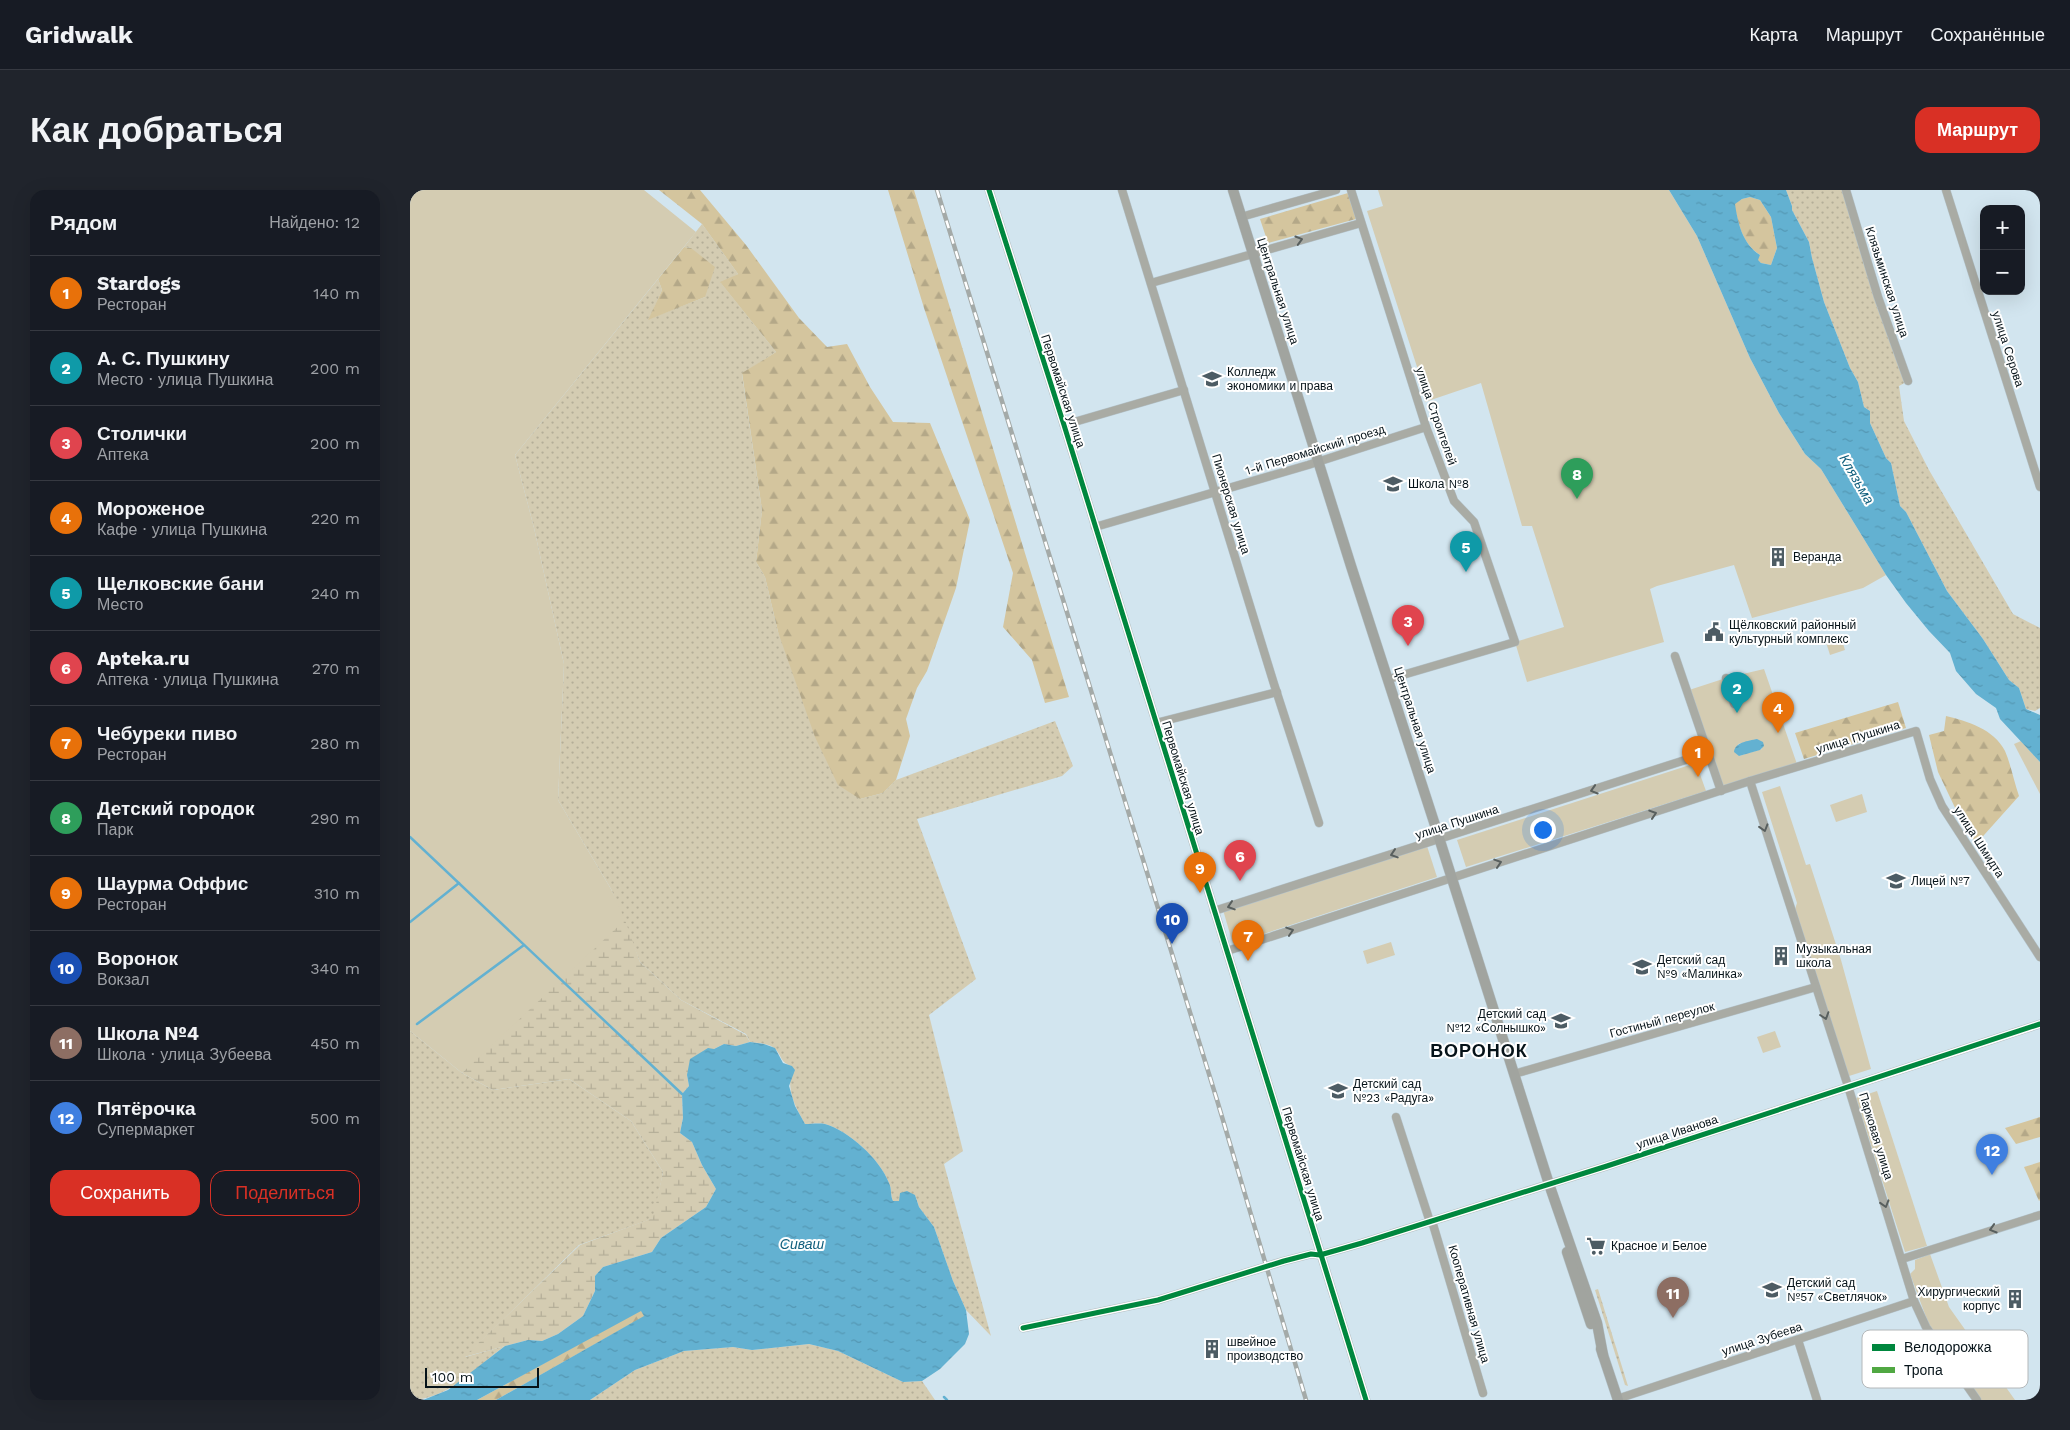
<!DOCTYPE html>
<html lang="ru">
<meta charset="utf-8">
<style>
body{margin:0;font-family:"Work Sans",sans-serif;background:#20242c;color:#f1f3f6}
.controls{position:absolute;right:15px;top:15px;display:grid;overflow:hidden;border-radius:10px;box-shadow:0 5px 20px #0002}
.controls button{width:45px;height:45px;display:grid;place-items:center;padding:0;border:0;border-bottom:1px solid #363941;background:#171b24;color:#f1f3f6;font:25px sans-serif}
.scale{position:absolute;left:15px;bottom:12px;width:114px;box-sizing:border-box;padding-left:5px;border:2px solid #061319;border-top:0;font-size:14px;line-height:18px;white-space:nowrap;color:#061319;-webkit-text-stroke:4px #fff;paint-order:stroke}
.you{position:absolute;left:1132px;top:639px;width:18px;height:18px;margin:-12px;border:4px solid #fff;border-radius:50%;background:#1a73e8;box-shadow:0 0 0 8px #1a73e833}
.badge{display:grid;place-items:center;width:32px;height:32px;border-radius:50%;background:#d93025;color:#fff;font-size:16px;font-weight:700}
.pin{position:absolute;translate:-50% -41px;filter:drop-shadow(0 1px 2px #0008)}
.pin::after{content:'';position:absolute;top:26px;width:18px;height:15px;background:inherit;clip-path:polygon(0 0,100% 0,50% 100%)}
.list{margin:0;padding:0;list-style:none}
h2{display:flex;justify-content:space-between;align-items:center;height:65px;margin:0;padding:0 20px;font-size:21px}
h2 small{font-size:16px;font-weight:400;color:#9ea1a6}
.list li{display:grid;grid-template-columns:32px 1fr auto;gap:15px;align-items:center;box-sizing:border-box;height:75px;padding:0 20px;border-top:1px solid #363941}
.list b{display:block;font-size:19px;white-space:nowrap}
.list p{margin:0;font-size:16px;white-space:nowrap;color:#9ea1a6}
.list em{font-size:16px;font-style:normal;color:#9ea1a6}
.actions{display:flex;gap:10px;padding:15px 20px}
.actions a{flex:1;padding:11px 0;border:1px solid #d93025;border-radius:15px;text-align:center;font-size:18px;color:#d93025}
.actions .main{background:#d93025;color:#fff}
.map{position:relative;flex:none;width:1630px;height:1210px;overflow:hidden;border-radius:15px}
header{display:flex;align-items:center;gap:30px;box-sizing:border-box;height:70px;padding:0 25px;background:#171b24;border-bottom:1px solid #363941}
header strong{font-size:24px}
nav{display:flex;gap:28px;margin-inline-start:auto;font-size:18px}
.intro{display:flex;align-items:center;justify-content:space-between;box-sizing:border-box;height:120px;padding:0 30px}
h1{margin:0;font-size:35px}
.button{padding:12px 22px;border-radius:15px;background:#d93025;color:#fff;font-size:18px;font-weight:700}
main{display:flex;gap:30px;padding:0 30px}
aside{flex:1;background:#171b24;border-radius:15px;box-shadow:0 5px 20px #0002}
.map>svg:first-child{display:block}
</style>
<header>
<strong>Gridwalk</strong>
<nav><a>Карта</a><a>Маршрут</a><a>Сохранённые</a></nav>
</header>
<div class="intro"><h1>Как добраться</h1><a class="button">Маршрут</a></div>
<main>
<aside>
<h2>Рядом<small>Найдено: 12</small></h2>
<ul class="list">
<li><span class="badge" style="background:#e8710a">1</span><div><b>Stardogs</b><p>Ресторан</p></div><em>140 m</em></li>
<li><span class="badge" style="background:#0f9aa8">2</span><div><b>А. С. Пушкину</b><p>Место · улица Пушкина</p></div><em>200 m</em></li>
<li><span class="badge" style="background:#e0444e">3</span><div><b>Столички</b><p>Аптека</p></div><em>200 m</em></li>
<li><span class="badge" style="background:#e8710a">4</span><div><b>Мороженое</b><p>Кафе · улица Пушкина</p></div><em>220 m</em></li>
<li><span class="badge" style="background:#0f9aa8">5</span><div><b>Щелковские бани</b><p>Место</p></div><em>240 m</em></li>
<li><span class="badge" style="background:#e0444e">6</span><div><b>Apteka.ru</b><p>Аптека · улица Пушкина</p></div><em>270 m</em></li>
<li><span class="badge" style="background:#e8710a">7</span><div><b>Чебуреки пиво</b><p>Ресторан</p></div><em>280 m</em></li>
<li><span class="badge" style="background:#2e9e5b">8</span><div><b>Детский городок</b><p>Парк</p></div><em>290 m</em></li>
<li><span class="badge" style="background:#e8710a">9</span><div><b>Шаурма Оффис</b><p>Ресторан</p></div><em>310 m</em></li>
<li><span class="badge" style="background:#1a4fb4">10</span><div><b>Воронок</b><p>Вокзал</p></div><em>340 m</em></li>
<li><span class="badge" style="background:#8d6e63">11</span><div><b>Школа №4</b><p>Школа · улица Зубеева</p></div><em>450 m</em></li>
<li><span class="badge" style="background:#3f7fe0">12</span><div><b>Пятёрочка</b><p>Супермаркет</p></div><em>500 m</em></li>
</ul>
<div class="actions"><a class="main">Сохранить</a><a>Поделиться</a></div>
</aside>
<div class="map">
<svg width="1630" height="1210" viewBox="0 0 1630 1210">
<defs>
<pattern id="grass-dots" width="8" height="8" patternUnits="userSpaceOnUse" patternTransform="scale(1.25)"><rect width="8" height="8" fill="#d4ccb2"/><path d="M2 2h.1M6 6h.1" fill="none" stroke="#b4ae98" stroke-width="1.8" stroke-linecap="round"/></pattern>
<pattern id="forest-firs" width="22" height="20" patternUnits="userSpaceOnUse" patternTransform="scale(1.25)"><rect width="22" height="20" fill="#d4c59e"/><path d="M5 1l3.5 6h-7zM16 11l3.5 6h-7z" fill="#b4a888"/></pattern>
<pattern id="wetland-marsh" width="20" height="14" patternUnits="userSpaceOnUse" patternTransform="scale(1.25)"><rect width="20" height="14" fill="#d4ccb2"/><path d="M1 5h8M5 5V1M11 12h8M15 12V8" fill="none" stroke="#b4ae98"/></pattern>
<pattern id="water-ripples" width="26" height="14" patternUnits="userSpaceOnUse" patternTransform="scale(1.25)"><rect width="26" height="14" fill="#63b1d1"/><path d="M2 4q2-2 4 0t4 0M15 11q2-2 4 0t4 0" fill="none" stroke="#5497b3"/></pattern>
</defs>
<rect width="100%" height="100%" fill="#d2e5ef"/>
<g fill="url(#grass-dots)">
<path d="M1376,0H1436L1498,191L1489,196L1494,231L1519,280L1603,424L1630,438V518L1625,521L1616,519L1609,498L1599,490L1573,449L1537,401L1496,322L1490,316L1481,273L1476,268L1460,233V221L1454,217L1448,192L1440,178L1414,112L1402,68L1399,52L1382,20V16Z"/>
<path d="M292,34L328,84L311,93L366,162L332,184L352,320L346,372L355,387L368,442L450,609L473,603L486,590L645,531L663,576L652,586L507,629L566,789L519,825L553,961L534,974L581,1146L556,1120L543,1091L524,1037L509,1017L505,1005L489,1012L483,1011C480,1005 482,999 479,993C470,969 439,941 415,934C409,933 401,934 395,934C382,911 378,902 381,876C369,871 373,866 364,858C358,853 347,853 340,852L336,844L271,810L230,772L201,699L148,610L154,474L124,338L105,265L248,89L252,100L239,129L295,107L281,58L274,57Z"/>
<path d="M0,841L52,883L83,900L159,889L221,931L253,982L244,1028L169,1055L55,1167L95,1156C66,1177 38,1210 0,1210Z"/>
<path d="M1188,1099L1218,1196L1215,1195L1185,1100Z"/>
<path d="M399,1154L428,1161L493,1192L512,1191L525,1210H180L225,1180L274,1161L323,1157L342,1160Z"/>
</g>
<g fill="url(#forest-firs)">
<path d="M249,0H290L336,55L389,128L417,157L437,154L460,197L483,232L520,233L560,330L546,398L517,481L507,498L496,529L500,546L486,590L473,603L450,609L428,595L405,547L368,442L355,387L346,372L352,320L332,183L366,162L310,92L328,84L292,34Z"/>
<path d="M478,0H504L659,507L635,513L622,470L593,437L603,383L514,118Z"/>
<path d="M938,3L946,29L858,53L850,29Z"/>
<path d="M1340,7L1350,10L1361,27L1367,58L1361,75L1351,73L1347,70L1350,65C1331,52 1329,34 1324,14L1332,9Z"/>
<path d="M274,57L281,58L305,77L295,107L238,130L252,100L248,89Z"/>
<path d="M1488,512L1496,538L1394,569L1385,543Z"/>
<path d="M1536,526C1557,531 1584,539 1595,561C1601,575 1604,592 1609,606L1566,654L1548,624L1528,582L1519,545L1534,541Z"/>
<path d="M1630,927V947L1606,954L1595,938Z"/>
<path d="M1630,972V1010L1629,1011L1614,977Z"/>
<path d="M231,1120L235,1126L86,1210H67Z"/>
</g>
<path fill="url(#wetland-marsh)" d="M215,730L230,772L271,810L336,845L340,852L326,856L314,854L304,859L277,885L279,896L272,904L273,928L270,943L282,952L292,975L306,999L296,1017L251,1048L242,1062L193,1077L185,1086V1101L173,1126L148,1144L132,1151L118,1150L54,1167L170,1055L243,1028L253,982L221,931L159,889L83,900L52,883L168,745Z"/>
<g fill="#d4ccb2" fill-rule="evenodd">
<path d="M0,0H234L286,42L105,265L124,338L154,474L148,610L201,699L215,730L52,883L0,841Z"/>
<path d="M968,0H1259L1287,46L1340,168L1369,223L1395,264L1411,279L1476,385L1453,398L1342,428L1324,375L1247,396L1240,399L1254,452L1117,492L1105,452L1154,437L1122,336H1112L1071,193L1015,212L1017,208L957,21L973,16Z"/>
<path d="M1430,444L1435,460L1420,465L1415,449Z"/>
<path d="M1354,479L1388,577L1311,601L1276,501L1316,488ZM1347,549L1352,559L1329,566L1328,554Z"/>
<path d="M1611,551L1630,572V604L1604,554Z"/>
<path d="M1286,573L1296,601L1056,677L1047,650Z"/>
<path d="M1370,596L1396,675L1400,674L1431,770L1461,879L1439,886L1384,722L1387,713L1352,602Z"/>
<path d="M1452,604L1457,622L1426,632L1420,615Z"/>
<path d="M1017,656L1027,687L823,754L813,720Z"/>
<path d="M981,752L985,765L957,774L953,761Z"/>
<path d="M1365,841L1371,857L1353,863L1347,847Z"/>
<path d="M1467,901L1517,1056L1495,1062L1446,908Z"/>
<path d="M1520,1064L1539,1117L1605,1210H1571L1519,1135L1500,1084L1505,1079V1070Z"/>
</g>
<g fill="url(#water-ripples)" fill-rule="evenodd">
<path d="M1259,0H1376L1382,16V20L1399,52L1402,68L1414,112L1440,178L1448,192L1454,217L1460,221V233L1476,268L1481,273L1490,316L1496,322L1537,401L1573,449L1599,490L1609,498L1616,519L1630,525V572L1590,529L1586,518L1566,504L1546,481L1540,463L1519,441L1496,413L1476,385L1411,279L1395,264L1369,223L1340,168L1287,46ZM1340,7L1350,10L1361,27L1367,58L1361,75L1351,73L1348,70L1350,65C1332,53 1328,33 1325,14L1332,9Z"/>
<path d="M1347,549L1353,552L1354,556L1350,560L1329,566L1324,562C1325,552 1338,551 1347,549Z"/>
<path d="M340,852L354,854L365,858L373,873L382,876L385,880L379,896L385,916L395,934C401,934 409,933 415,934C439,941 470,969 479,993C482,999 480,1005 483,1011H489L490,1003L497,1001L505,1005L509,1017L524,1037L543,1091L556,1120L559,1144L555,1154L530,1179L512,1191L493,1192L428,1161L399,1154L342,1160L323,1157L274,1161L225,1180L180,1210H86L234,1126L231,1121L67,1210H13L38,1200L95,1156L118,1150L132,1151L148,1144L173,1126L185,1101V1086L193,1077L242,1062L251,1048L296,1017L306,999L292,975L282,952L270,943L273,928L272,904L279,896L277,885L280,869L298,858L304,859L314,854L326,856Z"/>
</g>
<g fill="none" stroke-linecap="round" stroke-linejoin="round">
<g stroke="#63b1d1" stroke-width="2.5">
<path d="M0,647L272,904"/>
<path d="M0,732L49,693"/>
<path d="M7,834L114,755"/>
<path d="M534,1207L537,1210"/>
</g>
<g stroke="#b4c3ca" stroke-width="9">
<g id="minor">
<path d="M579,0L654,235L956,1210"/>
<path d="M712,0L864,494L909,633"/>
<path d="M941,0L1016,237L1044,311L1064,332L1105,452L979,489"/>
<path d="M1436,0L1468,107L1498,191"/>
<path d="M1536,0L1630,297"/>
<path d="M831,27L926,0"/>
<path d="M741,93L951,33"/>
<path d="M654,235L774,200"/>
<path d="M685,337L898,275L1016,237"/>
<path d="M1265,466L1311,601"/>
<path d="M1316,488L1324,514"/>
<path d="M746,533L867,502"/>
<path d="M1340,591L1438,896L1504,1111L1516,1137L1567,1210"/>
<path d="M804,721L1297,563"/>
<path d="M817,761L1340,591L1506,541L1520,589L1532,616L1630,767"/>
<path d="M1104,884L1406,797"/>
<path d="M986,927L1020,1032"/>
<path d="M1022,1031L1073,1203"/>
<path d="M1492,1069L1630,1025"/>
<path d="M613,1138L748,1110L874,1071L901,1064L910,1065L952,1053L1197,976L1630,834"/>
<path d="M1388,1150L1407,1210"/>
<path d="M1207,1209L1504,1111"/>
</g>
</g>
<g stroke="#b4c3ca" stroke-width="11">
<g id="major">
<path d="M823,0L941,376L1024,632L1139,994L1187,1133L1193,1165"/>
<path d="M1157,1062L1181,1134"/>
<path d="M1191,1159L1208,1210"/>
</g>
</g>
<use href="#minor" stroke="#a9aba4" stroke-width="8"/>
<use href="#major" stroke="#a1a49f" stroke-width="10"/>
<g stroke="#a4aaa8" stroke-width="4.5">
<path id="rail" d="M527,0L807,910L896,1210"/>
</g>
<use href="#rail" stroke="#fff" stroke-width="2.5" stroke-dasharray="8" stroke-linecap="butt"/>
<path stroke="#50a842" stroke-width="4" stroke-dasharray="8 4" stroke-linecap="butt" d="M1316,488L1324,514"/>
<g stroke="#fff" stroke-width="8">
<g id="cycleway">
<path d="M579,0L654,235L956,1210"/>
<path d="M613,1138L748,1110L874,1071L901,1064L910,1065L952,1053L1197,976L1630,834"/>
</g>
</g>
<use href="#cycleway" stroke="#00873e" stroke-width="5"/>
</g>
<defs><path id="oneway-chevron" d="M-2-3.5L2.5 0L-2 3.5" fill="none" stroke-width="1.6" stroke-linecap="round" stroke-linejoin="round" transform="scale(1.25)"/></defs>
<g stroke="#585f5e">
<use href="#oneway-chevron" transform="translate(889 50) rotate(-16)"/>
<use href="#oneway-chevron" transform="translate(1184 600) rotate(163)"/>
<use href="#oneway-chevron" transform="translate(1243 624) rotate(-18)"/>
<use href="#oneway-chevron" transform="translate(1354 638) rotate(73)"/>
<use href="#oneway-chevron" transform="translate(984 664) rotate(162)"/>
<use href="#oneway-chevron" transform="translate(1088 673) rotate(-18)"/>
<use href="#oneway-chevron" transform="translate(821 716) rotate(162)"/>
<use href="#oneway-chevron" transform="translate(880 741) rotate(-18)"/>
<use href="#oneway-chevron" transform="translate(1415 826) rotate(72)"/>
<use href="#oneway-chevron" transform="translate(1475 1014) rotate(73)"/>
<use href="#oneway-chevron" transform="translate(1583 1039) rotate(163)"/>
</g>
<defs>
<g id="university-bare" transform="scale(1.5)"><path d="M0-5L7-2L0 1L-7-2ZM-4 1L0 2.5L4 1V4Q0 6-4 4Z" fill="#4d5c64" stroke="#fff" stroke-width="2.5" paint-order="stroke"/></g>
<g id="school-bare" transform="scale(1.5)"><path d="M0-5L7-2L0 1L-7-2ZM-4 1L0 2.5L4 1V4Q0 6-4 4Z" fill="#4d5c64" stroke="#fff" stroke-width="2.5" paint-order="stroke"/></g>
<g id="building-bare" transform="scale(1.5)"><path d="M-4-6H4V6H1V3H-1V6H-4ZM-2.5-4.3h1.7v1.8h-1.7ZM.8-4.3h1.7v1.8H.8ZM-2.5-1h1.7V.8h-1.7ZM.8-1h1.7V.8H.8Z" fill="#4d5c64" stroke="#fff" stroke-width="2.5" paint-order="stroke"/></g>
<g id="civic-bare" transform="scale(1.5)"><path d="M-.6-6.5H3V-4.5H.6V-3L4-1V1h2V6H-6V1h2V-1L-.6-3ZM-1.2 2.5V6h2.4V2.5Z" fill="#4d5c64" stroke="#fff" stroke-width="2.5" paint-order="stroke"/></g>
<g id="supermarket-bare" transform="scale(1.5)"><path d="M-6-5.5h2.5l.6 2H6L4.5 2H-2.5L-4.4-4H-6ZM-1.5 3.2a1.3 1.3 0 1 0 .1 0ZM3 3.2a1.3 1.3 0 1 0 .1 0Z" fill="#4d5c64" stroke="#fff" stroke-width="2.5" paint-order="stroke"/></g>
</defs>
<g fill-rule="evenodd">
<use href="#university-bare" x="802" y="189"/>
<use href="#school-bare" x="983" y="294"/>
<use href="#building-bare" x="1368" y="367"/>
<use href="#civic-bare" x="1304" y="442"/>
<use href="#school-bare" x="1486" y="691"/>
<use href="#building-bare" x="1371" y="766"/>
<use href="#school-bare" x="1232" y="777"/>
<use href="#school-bare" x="1151" y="831"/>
<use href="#school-bare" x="928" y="901"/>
<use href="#supermarket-bare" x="1186" y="1056"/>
<use href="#school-bare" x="1362" y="1100"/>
<use href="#building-bare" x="1605" y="1109"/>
<use href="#building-bare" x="802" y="1159"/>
</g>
<g text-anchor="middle" stroke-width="4" stroke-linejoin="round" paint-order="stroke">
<g font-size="12" fill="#061319" stroke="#fff">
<text transform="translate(1477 92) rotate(72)" y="4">Клязьминская улица</text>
<text transform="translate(868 101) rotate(72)" y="4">Центральная улица</text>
<text transform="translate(1598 159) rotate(72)" y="4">улица Серова</text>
<text transform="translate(653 201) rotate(72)" y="4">Первомайская улица</text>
<text transform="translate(1026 226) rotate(71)" y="4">улица Строителей</text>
<text transform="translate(905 260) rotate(-17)" y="4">1-й Первомайский проезд</text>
<text transform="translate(821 314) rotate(73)" y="4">Пионерская улица</text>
<text transform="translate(1005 530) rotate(72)" y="4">Центральная улица</text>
<text transform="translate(1448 547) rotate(-17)" y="4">улица Пушкина</text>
<text transform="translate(773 588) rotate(73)" y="4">Первомайская улица</text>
<text transform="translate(1047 632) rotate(-18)" y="4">улица Пушкина</text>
<text transform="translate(1569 652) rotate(57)" y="4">улица Шмидта</text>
<text transform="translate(1252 830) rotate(-15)" y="4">Гостиный переулок</text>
<text transform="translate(1267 942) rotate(-18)" y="4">улица Иванова</text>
<text transform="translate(1466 946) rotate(73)" y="4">Парковая улица</text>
<text transform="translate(893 974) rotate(73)" y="4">Первомайская улица</text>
<text transform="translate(1059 1114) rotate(74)" y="4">Кооперативная улица</text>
<text transform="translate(1352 1149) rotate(-18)" y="4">улица Зубеева</text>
</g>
<g font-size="12" fill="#061319" stroke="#fff" text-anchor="start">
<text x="817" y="186">Колледж<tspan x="817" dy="14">экономики и права</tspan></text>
<text x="998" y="298">Школа №8</text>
<text x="1383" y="371">Веранда</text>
<text x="1319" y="439">Щёлковский районный<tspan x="1319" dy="14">культурный комплекс</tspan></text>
<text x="1501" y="695">Лицей №7</text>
<text x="1386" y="763">Музыкальная<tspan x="1386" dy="14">школа</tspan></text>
<text x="1247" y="774">Детский сад<tspan x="1247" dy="14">№9 «Малинка»</tspan></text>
<text x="1136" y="828" text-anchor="end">Детский сад<tspan x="1136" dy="14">№12 «Солнышко»</tspan></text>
<text x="943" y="898">Детский сад<tspan x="943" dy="14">№23 «Радуга»</tspan></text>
<text x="1201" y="1060">Красное и Белое</text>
<text x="1377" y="1097">Детский сад<tspan x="1377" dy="14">№57 «Светлячок»</tspan></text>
<text x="1590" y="1106" text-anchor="end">Хирургический<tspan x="1590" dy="14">корпус</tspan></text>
<text x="817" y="1156">швейное<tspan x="817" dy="14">производство</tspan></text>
</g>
<g font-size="14" font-style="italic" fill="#115f7d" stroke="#fff">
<text transform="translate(1447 289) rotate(60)" y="5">Клязьма</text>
<text x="392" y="1059">Сиваш</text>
</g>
<g font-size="18" font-weight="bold" letter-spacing="1" fill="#061319" stroke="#fff">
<text x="1069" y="867">ВОРОНОК</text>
</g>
</g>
<rect x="1452" y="1140" width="166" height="58" rx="8" fill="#fff" stroke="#b4b8ba" stroke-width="1"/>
<rect x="1462" y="1154" width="23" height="7" fill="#00873e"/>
<rect x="1462" y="1177" width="23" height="6" fill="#50a842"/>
<g font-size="14" fill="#061319">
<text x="1494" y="1162">Велодорожка</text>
<text x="1494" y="1185">Тропа</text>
</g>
</svg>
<div class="controls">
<button>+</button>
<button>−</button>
</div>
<div class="scale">100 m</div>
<div class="you"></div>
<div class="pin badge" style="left:1288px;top:587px;background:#e8710a">1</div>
<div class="pin badge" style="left:1327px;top:523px;background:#0f9aa8">2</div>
<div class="pin badge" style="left:998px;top:456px;background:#e0444e">3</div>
<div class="pin badge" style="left:1368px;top:543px;background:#e8710a">4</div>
<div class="pin badge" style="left:1056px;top:382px;background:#0f9aa8">5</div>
<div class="pin badge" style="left:830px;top:691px;background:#e0444e">6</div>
<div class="pin badge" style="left:838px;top:771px;background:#e8710a">7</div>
<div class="pin badge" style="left:1167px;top:309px;background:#2e9e5b">8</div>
<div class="pin badge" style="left:790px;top:703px;background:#e8710a">9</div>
<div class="pin badge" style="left:762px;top:754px;background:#1a4fb4">10</div>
<div class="pin badge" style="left:1263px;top:1128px;background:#8d6e63">11</div>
<div class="pin badge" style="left:1582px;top:985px;background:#3f7fe0">12</div>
</div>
</main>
